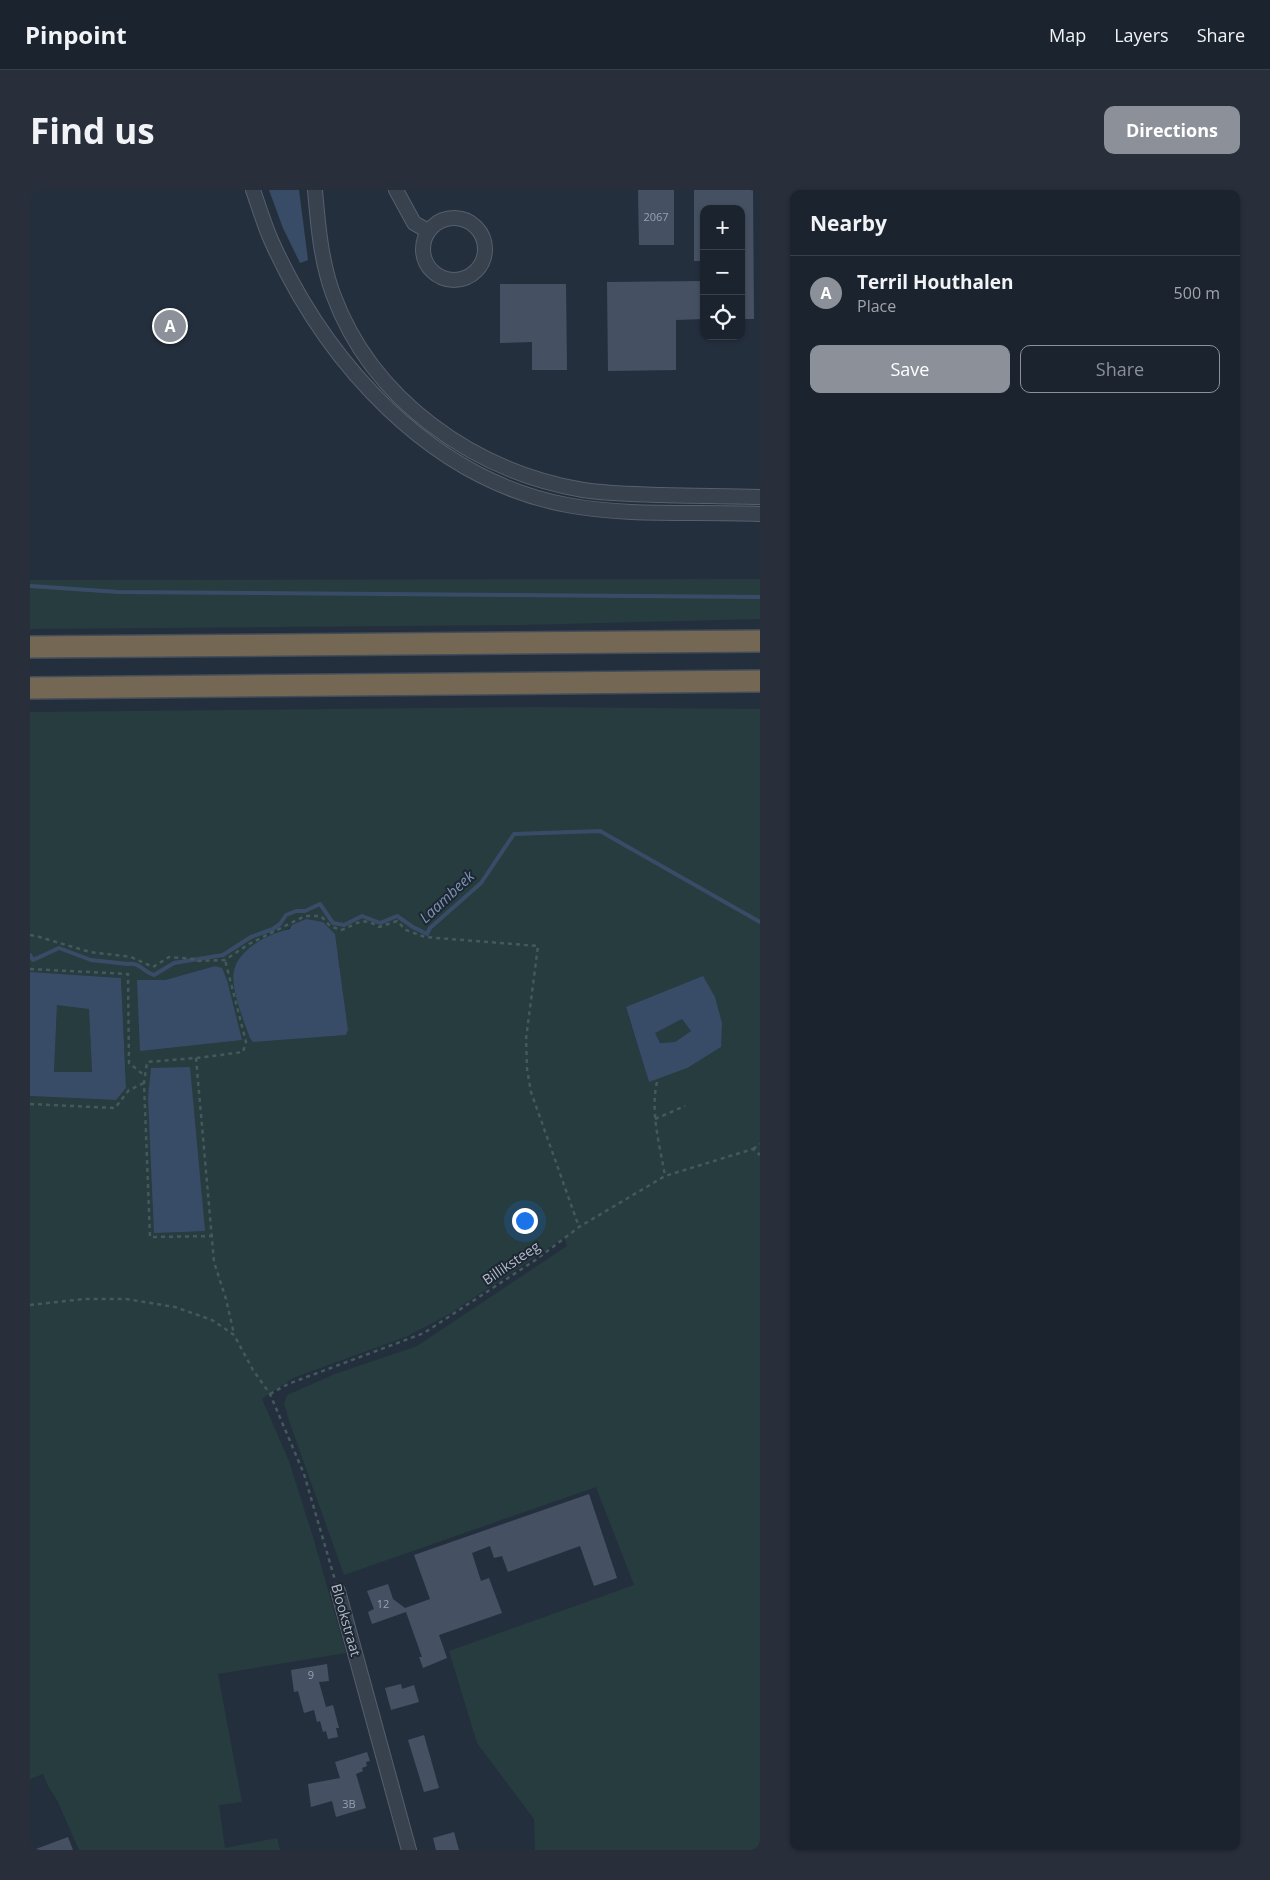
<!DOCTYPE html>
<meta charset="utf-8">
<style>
body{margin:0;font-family:"Open Sans",sans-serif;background:#282f3a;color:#f1f3f6}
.controls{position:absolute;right:15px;top:15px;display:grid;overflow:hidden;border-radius:10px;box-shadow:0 1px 4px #0004}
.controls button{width:45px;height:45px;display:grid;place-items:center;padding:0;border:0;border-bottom:1px solid #39404a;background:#1b232e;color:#f1f3f6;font:25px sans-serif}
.you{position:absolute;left:494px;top:1030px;width:18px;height:18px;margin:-12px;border:4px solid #fff;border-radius:50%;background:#1a73e8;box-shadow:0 0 0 8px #1a73e833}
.badge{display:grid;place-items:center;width:32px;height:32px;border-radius:50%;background:#8c9099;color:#fff;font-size:16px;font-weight:700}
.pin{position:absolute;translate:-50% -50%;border:2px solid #fff;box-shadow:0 1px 5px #0006}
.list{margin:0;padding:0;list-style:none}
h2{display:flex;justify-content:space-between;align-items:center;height:65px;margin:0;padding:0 20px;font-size:21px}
h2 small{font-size:16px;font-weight:400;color:#a0a4aa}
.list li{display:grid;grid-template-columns:32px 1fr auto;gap:15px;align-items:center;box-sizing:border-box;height:75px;padding:0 20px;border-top:1px solid #39404a}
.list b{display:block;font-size:19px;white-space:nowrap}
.list p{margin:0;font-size:16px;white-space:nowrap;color:#a0a4aa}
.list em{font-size:16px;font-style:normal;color:#a0a4aa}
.actions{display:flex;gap:10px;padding:15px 20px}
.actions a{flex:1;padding:11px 0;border:1px solid #8c9099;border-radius:10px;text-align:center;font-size:18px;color:#8c9099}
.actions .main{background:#8c9099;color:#fff}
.icon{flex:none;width:28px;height:28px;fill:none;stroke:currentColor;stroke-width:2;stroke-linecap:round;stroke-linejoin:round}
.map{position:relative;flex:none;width:730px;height:1660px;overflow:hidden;border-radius:10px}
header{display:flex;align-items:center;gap:30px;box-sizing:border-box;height:70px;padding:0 25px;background:#1b232e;border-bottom:1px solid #39404a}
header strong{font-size:24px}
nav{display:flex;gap:28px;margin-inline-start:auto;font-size:18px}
.intro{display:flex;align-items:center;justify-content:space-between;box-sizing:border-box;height:120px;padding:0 30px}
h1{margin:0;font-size:35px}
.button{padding:12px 22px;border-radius:10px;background:#8c9099;color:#fff;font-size:18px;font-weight:700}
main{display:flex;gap:30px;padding:0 30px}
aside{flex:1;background:#1b232e;border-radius:10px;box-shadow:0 1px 4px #0004}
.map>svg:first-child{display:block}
</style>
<header>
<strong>Pinpoint</strong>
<nav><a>Map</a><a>Layers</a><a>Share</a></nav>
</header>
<div class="intro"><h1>Find us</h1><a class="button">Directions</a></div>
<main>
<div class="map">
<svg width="730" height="1660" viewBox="0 0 730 1660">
<rect width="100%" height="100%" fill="#242f3e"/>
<g fill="#263c3f" fill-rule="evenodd">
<path d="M730,389V429L492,435L0,439V390Z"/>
<path d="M506,517L730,519V1660H505L504,1629L447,1553L419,1461L604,1395L566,1297L314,1385L259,1231L254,1213L257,1205L305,1184L387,1156L537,1056L534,1048L421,1123L378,1146L263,1188L232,1209L259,1271L283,1347L316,1463L188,1484L212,1612L189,1615L195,1658L247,1648L250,1660H49L27,1610L18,1596L13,1584L0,1589V906L86,910L96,897L91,788L0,782V522ZM276,730L308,764L318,841L316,845L223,852L255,740ZM185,776L212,850L107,790H135ZM685,807L691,857L619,892L596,818Z"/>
<path d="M27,814L59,818L62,882H24Z"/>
<path d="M652,829L661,841L645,852L630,853L624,843Z"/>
</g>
<g fill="#394c67" fill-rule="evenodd">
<path d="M239,0H269L278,70L270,73L253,38Z"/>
<path d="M276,729L293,732L305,744L318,840L316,845L223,852L220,848C214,831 200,798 204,781C208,759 240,743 260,739L262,735Z"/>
<path d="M185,776L192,778L197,790L212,850L110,861L107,790H135Z"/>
<path d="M0,782L91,788L96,898L86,910L0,906ZM27,815L59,819L62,882H24Z"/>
<path d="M673,786L685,807L692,833L691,857L657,878L619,892L596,817ZM652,829L661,841L645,852L630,853L625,843Z"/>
<path d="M160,877L175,1041L124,1043L118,907L121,878Z"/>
</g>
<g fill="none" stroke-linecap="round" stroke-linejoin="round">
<g stroke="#394c67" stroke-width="4">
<path d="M0,396L88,402L730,407"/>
<path d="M0,765L3,770L29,758L61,770L98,774C109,772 114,782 124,785L144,773L193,765L221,747L243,739L250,734L256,725L266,721H275L290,714L303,733L314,735L332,726L350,733L367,726L383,737L397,744L400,738L451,693L484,644L570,641L730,732"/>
</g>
</g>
<g fill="#455162">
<path d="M608,0H644V55H609Z"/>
<path d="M664,0H723L724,129H711V19H674V71H664Z"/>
<path d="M674,91V129L646,130V180L578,181L577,92Z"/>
<path d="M470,94H536L537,180H502V152L470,153Z"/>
<path d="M559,1304L587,1388L564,1396L550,1356L478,1382L472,1366L464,1368L460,1356L442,1363L451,1391L459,1388L472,1423L409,1445L417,1468L393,1478L389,1467H392L376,1422L342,1434L338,1422L344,1419L337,1401L358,1394L363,1409L375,1418L400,1409L384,1365Z"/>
<path d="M297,1474L299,1491L289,1492L296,1517L303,1515L309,1538H306L308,1547L298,1549L296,1541L293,1542L290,1531L287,1532L284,1520L274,1523L268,1501L264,1502L261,1480Z"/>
<path d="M371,1494L372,1499L384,1495L389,1512L361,1520L355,1498Z"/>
<path d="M394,1545L409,1598L394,1602L378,1550Z"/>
<path d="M337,1562L340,1571L336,1572L337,1576L332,1578L333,1581L326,1584L336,1618L306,1627L302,1611L281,1617L278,1594L310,1588L305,1572Z"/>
<path d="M424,1642L429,1660H406L403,1648Z"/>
<path d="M38,1647L43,1660H6V1659Z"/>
</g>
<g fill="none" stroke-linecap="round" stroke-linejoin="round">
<g stroke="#565f6c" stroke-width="16">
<g id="minor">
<path d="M223,0C229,17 234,34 241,50C296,173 400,289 537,315C601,327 666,321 730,324"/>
<path d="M285,0C288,35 291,71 303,104C342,210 443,281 553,300C579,304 605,304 632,305C665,306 697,306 730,307"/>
<path d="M366,0L384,33L398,41"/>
<circle cx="424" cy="59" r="31"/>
<path d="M308,1401L379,1660"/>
</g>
</g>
<g stroke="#434c59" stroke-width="24">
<g id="highway">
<path d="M0,457L730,451"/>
<path d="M0,498L730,491"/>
</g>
</g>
<g stroke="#44595c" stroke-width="2.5" stroke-dasharray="4 4" stroke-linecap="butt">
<path d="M0,745L6,746L60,762L101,767L123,777L139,767L165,769L168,771L195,770L219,754L275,726H291L300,736L311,740C328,734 332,726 349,737L367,731L376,740L395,747L508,756L496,849L497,879L501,902L549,1037"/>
<path d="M0,779L98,784L99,873L115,886"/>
<path d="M166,868L184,1072L196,1109L204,1144"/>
<path d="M627,892C620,922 630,956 635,986"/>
<path d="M0,914L85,918L99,900L114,893"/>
<path d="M625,929L655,916"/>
<path d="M723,959L730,954"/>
<path d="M183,1046L120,1047L114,893L117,872L166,868L213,862L216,852L195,770"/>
<path d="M0,1115L54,1109H96L145,1117L182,1130L204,1145L223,1180L240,1204L274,1284L305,1390"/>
<path d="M240,1204L258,1194L394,1143L507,1069L549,1037L635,986L723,959L730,965"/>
</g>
<use href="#minor" stroke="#38414e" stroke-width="14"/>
<use href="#highway" stroke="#746855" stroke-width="21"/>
</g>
<g text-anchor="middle" stroke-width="4" stroke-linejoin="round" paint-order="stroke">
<g font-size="11" fill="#98a1af">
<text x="626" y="31">2067</text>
<text x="353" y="1418">12</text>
<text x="281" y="1489">9</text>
<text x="319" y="1618">3B</text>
</g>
<g font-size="14" fill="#b4bcc9" stroke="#1d2633">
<text transform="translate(481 1073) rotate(-34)" y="5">Billiksteeg</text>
<text transform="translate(316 1430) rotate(74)" y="5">Blookstraat</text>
</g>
<g font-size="15" font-style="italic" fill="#7c92b1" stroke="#1d2633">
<text transform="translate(417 707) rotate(-43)" y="5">Laambeek</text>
</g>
</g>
</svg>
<div class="controls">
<button>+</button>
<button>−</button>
<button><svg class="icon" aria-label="locate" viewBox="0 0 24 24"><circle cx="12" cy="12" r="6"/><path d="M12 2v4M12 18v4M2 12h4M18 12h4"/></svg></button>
</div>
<div class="you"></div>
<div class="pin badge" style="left:140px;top:136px">A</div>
</div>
<aside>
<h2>Nearby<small></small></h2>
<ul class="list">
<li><span class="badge">A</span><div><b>Terril Houthalen</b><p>Place</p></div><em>500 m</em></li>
</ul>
<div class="actions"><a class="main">Save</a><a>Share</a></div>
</aside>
</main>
